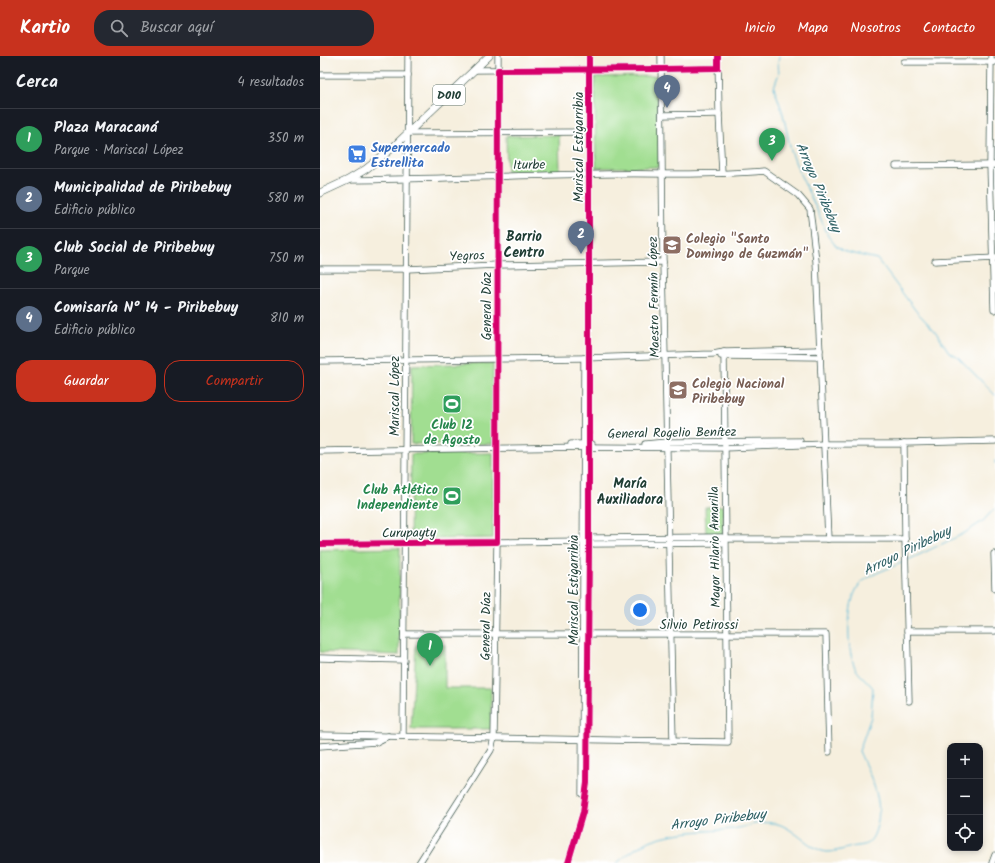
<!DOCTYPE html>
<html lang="es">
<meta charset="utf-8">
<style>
body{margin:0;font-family:Kalam,sans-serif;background:#242831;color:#f1f3f6}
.controls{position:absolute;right:12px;bottom:12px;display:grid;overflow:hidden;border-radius:8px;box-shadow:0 2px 6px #0003}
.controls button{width:36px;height:36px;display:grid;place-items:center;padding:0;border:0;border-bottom:1px solid #363941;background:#171b24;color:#f1f3f6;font:20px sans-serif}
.you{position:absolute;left:320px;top:554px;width:14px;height:14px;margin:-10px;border:3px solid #fff;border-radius:50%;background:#1a73e8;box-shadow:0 0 0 6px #1a73e833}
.badge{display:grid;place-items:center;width:26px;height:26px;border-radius:50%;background:#c8321e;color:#fff;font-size:13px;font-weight:700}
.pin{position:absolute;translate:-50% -33px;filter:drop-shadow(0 1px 2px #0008)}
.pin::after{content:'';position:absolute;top:21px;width:14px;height:12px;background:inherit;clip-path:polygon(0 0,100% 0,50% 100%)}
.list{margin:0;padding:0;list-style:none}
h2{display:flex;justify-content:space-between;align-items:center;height:52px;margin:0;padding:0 16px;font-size:17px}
h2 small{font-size:13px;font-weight:400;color:#9ea1a6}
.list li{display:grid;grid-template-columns:26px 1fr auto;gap:12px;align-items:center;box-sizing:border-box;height:60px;padding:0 16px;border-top:1px solid #363941}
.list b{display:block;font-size:15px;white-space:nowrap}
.list p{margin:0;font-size:13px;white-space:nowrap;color:#9ea1a6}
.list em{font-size:13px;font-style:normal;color:#9ea1a6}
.actions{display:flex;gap:8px;padding:12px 16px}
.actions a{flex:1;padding:9px 0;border:1px solid #c8321e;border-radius:16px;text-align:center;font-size:14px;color:#c8321e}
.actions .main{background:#c8321e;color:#fff}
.icon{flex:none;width:22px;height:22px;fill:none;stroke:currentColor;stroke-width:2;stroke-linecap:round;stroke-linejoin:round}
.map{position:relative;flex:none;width:675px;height:807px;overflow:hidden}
header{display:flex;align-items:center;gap:24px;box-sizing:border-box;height:56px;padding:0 20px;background:#c8321e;color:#fff}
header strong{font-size:19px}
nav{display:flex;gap:22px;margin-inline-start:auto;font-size:14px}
.search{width:280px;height:36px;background:#242831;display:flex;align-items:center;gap:10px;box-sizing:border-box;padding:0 14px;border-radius:16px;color:#9ea1a6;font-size:15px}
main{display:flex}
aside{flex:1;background:#171b24}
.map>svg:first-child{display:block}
</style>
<header>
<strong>Kartio</strong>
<div class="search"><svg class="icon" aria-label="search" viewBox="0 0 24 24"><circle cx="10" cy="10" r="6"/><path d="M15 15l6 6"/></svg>Buscar aquí</div>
<nav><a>Inicio</a><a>Mapa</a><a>Nosotros</a><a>Contacto</a></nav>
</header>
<main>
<aside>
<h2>Cerca<small>4 resultados</small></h2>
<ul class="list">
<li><span class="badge" style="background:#2e9e5b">1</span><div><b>Plaza Maracaná</b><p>Parque · Mariscal López</p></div><em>350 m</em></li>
<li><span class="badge" style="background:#5c6f8a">2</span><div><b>Municipalidad de Piribebuy</b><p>Edificio público</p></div><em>580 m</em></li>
<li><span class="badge" style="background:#2e9e5b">3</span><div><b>Club Social de Piribebuy</b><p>Parque</p></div><em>750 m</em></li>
<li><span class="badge" style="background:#5c6f8a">4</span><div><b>Comisaría N° 14 - Piribebuy</b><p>Edificio público</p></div><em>810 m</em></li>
</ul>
<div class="actions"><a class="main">Guardar</a><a>Compartir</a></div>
</aside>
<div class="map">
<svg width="675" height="807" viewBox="0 0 675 807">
<rect width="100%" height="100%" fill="#fff"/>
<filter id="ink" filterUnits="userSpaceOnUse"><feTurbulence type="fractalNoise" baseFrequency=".025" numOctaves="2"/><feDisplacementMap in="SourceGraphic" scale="8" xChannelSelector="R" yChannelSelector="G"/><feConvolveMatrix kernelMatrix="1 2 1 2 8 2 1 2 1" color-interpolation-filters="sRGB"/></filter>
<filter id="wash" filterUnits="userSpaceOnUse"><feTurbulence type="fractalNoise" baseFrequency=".012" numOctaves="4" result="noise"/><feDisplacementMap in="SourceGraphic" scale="16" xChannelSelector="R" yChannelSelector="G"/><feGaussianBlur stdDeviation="0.9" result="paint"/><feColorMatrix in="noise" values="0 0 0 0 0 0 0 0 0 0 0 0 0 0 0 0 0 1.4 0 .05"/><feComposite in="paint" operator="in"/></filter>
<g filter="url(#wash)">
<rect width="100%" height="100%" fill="#f6efde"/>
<g fill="#a1de91" stroke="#608e62">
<path d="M337,20L339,111L276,112L275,21Z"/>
<path d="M239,79L240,115L187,116L186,80Z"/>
<path d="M173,307V388H91L92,309Z"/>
<path d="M173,397V482L90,483L91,398Z"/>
<path d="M403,450V480H386L385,451Z"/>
<path d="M80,492L79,599L0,596V494Z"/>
<path d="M96,589H125V632H171V673H91Z"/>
</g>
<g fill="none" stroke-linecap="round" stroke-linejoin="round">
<g stroke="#5bb9d9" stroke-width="1">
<path d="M459,0L458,7L459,17L454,31L463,58L471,95L479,116L498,156L508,180L516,190L526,196L557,203L596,255L615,275L629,296L637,300L675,339"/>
<path d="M675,405V407"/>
<path d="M588,504L643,478L663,465L675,452"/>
<path d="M297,807C308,798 319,789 332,784C358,774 386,776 413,773C426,771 439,765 452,767C470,768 485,789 502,795C510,798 523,793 532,791C535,790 540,790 544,789C551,786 554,780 556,773C565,745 550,720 539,695L551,661L553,632C547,624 537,618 534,609C526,590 526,540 542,526C553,517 570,512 584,506"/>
</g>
</g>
</g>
<g filter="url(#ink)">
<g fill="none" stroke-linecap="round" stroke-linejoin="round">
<g stroke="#3f584e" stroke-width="7">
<g id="minor">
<path d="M341,0L343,206L353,685"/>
<path d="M398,0L399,58L402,117"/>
<path d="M671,0L670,109L674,254"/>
<path d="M584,6H675"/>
<path d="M155,14L341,13L398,12"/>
<path d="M0,19H88"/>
<path d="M342,59L399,58"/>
<path d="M88,77L269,76"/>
<path d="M576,110L675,109"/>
<path d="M29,124C115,123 200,119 286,118C339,117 392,120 444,115L478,139L490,153L496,205L508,483"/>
<path d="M615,205L675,202"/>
<path d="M0,213H87L177,209L343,206"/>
<path d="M401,300L500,301"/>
<path d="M0,305L264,302L393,298L404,296L500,294"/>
<path d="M584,387L585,483L589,645"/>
<path d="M251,388H272"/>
<path d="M325,388L347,386L480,385"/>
<path d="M0,395L269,391L404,392L504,388H579L584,387L675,385"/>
<path d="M269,485L272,488L402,487L405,483"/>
<path d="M0,488L264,485H269L272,482L402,481L405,483H585"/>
<path d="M674,498L675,533"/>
<path d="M587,575H675"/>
<path d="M84,578H506L509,696"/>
<path d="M0,602L84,604"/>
<path d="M0,679L408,686L404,296"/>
<path d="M83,680L88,0"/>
<path d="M0,690L56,686L68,680"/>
<path d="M262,738L264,302"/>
<path d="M99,807L171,694L174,682L177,486L178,0"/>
<path d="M248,807L263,756L267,727L269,490V0"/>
<path d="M672,807L675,799"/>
</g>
</g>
<g stroke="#3f584e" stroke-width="8">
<path id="major" d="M0,137L28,124L46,113L70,94L169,0"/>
</g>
<use href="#minor" stroke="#fff" stroke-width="5.5"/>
<use href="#major" stroke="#fff" stroke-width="7"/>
<g stroke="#fff" stroke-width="8">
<g id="cycleway">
<path d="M0,488L177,486L178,14L341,13L398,12V0"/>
<path d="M248,807L263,756L267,727L269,490V0"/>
</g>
</g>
<use href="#cycleway" stroke="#d6006c" stroke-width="6"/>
</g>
</g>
<defs>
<g id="supermarket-square" transform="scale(1)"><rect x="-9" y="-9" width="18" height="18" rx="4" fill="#3f7fe0" stroke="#fff"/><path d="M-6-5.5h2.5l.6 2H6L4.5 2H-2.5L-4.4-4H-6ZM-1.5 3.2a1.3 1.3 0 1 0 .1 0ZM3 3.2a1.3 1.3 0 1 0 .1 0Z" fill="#fff"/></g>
<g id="school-square" transform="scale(1)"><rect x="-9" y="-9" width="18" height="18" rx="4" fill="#8d6e63" stroke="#fff"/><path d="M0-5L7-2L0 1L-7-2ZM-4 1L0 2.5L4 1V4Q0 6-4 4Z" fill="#fff"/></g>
<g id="stadium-square" transform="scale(1)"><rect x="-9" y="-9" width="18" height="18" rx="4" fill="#2e9e5b" stroke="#fff"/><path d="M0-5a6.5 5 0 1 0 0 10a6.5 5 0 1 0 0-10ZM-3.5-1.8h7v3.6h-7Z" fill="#fff"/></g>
</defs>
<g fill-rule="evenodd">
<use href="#supermarket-square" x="37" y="98"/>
<use href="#school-square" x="352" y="189"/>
<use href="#school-square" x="358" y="334"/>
<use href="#stadium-square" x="132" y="348"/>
<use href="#stadium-square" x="132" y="440"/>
</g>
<g text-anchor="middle" stroke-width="3.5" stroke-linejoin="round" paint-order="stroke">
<rect fill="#fff" stroke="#627771" stroke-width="1" x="113" y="29" width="32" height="20" rx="3"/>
<g font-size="12" font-weight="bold" fill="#1f3d34">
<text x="129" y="43">D010</text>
</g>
<g font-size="13" font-weight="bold" fill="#366cbe" stroke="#fff" text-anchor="start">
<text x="51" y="96">Supermercado<tspan x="51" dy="15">Estrellita</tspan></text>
</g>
<g font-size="13" fill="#1f3d34" stroke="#fff">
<text transform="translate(258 91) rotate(-90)" y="5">Mariscal Estigarribia</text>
<text transform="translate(209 108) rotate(-1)" y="5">Iturbe</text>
<text transform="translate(147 199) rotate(-2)" y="5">Yegros</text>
<text transform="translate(333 241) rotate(-91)" y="5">Maestro Fermín López</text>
<text transform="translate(166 250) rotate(-90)" y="5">General Díaz</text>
<text transform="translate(74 340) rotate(-90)" y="5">Mariscal López</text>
<text transform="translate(352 376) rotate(-1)" y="5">General Rogelio Benítez</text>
<text transform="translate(89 476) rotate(-1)" y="5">Curupayty</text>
<text transform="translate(394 491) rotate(-91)" y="5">Mayor Hilario Amarilla</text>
<text transform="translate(253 534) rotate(-90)" y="5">Mariscal Estigarribia</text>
<text x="379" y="573">Silvio Petirossi</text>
<text transform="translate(165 570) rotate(-89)" y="5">General Díaz</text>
</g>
<g font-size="13" font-weight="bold" fill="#785e54" stroke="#fff" text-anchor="start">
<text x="366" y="187">Colegio "Santo<tspan x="366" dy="15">Domingo de Guzmán"</tspan></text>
<text x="372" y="332">Colegio Nacional<tspan x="372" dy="15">Piribebuy</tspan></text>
</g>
<g font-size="13" font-weight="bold" fill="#27864d" stroke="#fff">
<text x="132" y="373">Club 12<tspan x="132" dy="15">de Agosto</tspan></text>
<text x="118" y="438" text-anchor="end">Club Atlético<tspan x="118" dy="15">Independiente</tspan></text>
</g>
<g font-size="14" font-style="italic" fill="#316266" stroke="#fff">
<text transform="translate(499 131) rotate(67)" y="5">Arroyo Piribebuy</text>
<text transform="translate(587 494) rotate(-26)" y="5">Arroyo Piribebuy</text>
<text transform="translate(398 763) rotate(-7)" y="5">Arroyo Piribebuy</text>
</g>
<g font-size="14" font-weight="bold" fill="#1f3d34" stroke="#fff">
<text x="204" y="185">Barrio<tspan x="204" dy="16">Centro</tspan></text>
<text x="310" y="432">María<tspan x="310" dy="16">Auxiliadora</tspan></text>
</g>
</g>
</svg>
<div class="controls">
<button>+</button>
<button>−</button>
<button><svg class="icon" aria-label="locate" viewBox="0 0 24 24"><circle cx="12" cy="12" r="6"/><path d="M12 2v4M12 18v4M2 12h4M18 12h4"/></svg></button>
</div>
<div class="you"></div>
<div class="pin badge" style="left:110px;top:610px;background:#2e9e5b">1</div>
<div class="pin badge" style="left:261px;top:198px;background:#5c6f8a">2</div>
<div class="pin badge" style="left:452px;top:105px;background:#2e9e5b">3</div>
<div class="pin badge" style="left:347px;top:52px;background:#5c6f8a">4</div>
</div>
</main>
